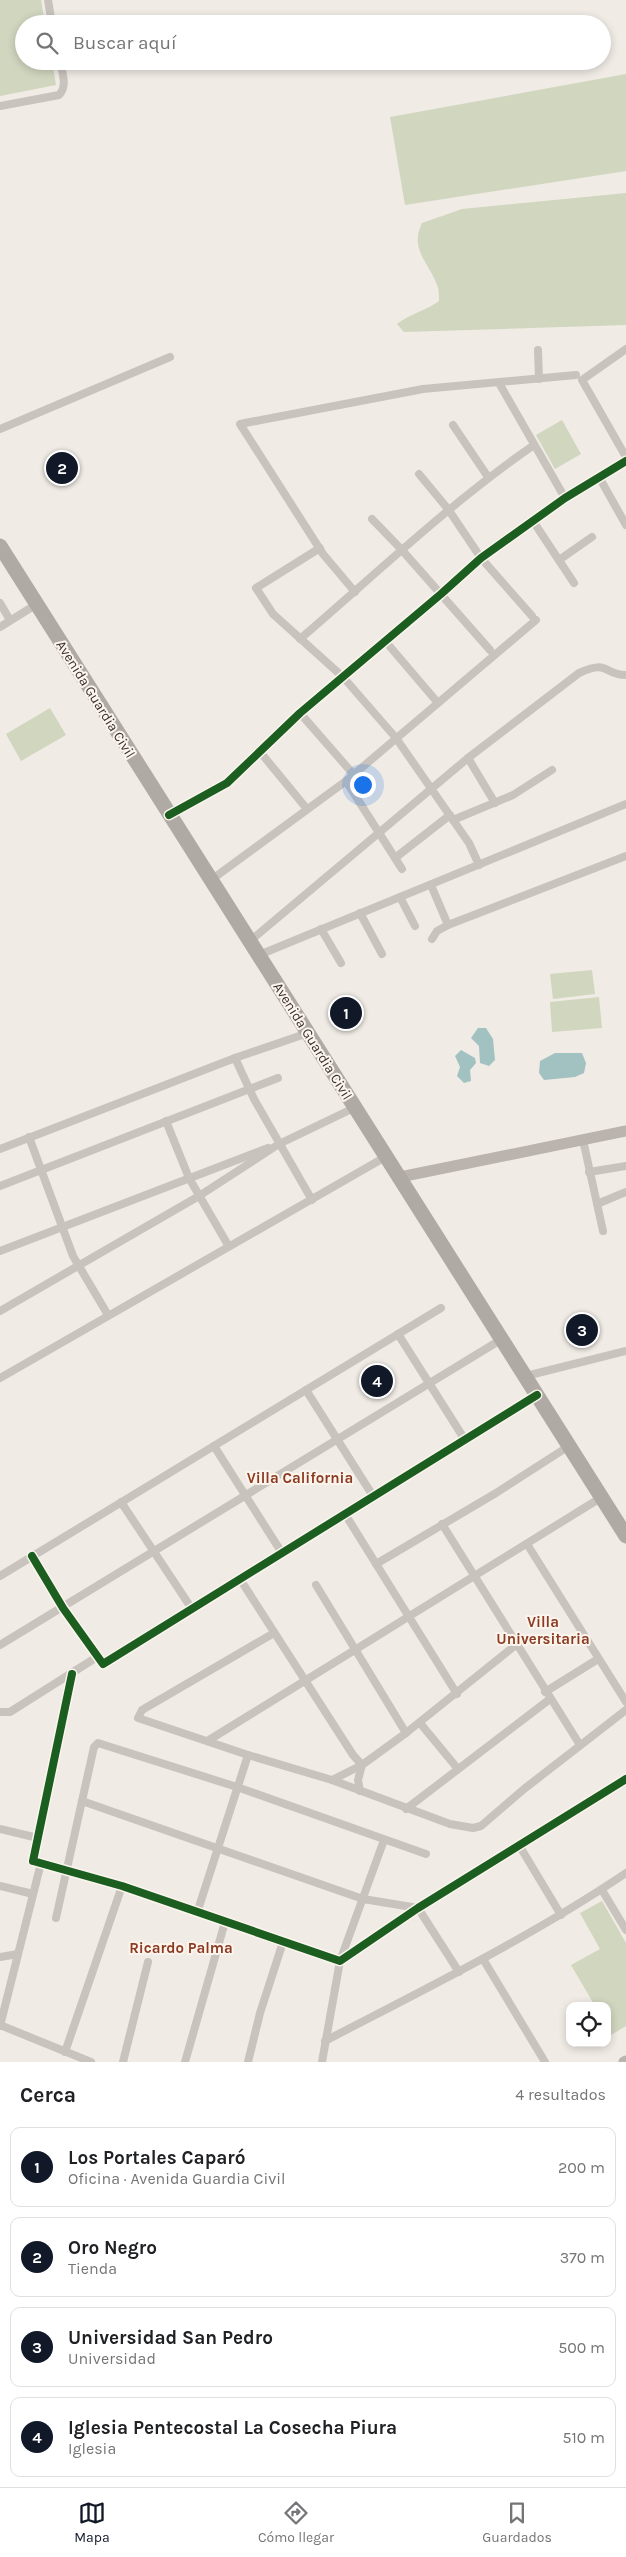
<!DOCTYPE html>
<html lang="es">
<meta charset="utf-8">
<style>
body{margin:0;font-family:Karla,sans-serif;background:#f2f2f2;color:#202124}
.controls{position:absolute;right:15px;bottom:15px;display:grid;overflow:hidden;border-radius:10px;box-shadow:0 2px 8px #0003}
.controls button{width:45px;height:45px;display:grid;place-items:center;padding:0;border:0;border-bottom:1px solid #e0e0e0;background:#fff;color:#202124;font:25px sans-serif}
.you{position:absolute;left:362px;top:784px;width:18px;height:18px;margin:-12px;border:4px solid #fff;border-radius:50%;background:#1a73e8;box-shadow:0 0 0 8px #1a73e833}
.badge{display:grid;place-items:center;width:32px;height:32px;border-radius:50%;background:#111827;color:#fff;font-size:16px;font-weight:700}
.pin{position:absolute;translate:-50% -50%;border:2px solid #fff;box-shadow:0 1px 5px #0006}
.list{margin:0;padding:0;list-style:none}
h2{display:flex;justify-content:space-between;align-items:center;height:65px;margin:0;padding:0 20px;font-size:21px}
h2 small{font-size:16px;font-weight:400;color:#757577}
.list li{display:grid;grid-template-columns:32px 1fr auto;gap:15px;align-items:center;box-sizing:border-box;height:80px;margin:0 10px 10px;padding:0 10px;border:1px solid #e0e0e0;border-radius:10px}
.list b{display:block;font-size:19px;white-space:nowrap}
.list p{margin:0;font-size:16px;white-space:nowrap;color:#757577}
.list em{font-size:16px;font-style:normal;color:#757577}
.icon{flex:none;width:28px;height:28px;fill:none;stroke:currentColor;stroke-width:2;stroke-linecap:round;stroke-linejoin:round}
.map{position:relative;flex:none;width:626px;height:2062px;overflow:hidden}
.search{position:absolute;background:#fff;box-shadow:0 2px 8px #0003;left:15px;right:15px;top:15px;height:55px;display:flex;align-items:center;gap:12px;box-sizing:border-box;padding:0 18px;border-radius:28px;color:#757577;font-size:19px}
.sheet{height:425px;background:#fff}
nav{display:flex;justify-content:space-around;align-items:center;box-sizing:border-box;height:70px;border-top:1px solid #e0e0e0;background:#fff;font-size:14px;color:#757577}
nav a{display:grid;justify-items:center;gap:2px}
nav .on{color:#111827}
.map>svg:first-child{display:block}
</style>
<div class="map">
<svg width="626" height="2062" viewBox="0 0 626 2062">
<rect width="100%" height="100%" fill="#f0ebe5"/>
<g fill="#d1d6bf">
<path d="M0,0H41L45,24H24V61H52L56,85L0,96Z"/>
<path d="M626,74V171L405,205L390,117Z"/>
<path d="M626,193V325L404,332L397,324C410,314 425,311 439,301C439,296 439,289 437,285C429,262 409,250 422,223L462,209Z"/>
<path d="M562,420L581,454L555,469L536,435Z"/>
<path d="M50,708L66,735L21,761L6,734Z"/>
<path d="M592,970L595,994L553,999L550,974Z"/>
<path d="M599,997L602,1028L552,1032L550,1002Z"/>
<path d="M602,1901L626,1943V2026L611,2035L607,2028V2006H595L571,1965L600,1949L580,1913Z"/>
</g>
<g fill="#a1c2c1">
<path d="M478,1028H486L493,1039L495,1060L489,1066L480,1063L479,1046L471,1038Z"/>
<path d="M461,1050L475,1058L476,1063L470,1070L471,1081L464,1083L457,1076L460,1067L455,1056Z"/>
<path d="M555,1053H582L586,1063L584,1073L575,1077L544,1080L539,1073L540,1061Z"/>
</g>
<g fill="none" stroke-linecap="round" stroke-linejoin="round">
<g stroke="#c9c3be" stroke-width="8">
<path d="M48,0L52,24"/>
<path d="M0,106L59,95C68,86 62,73 60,61"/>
<path d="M626,349L582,380L626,457"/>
<path d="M538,350L539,379"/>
<path d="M499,383L565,498"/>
<path d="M453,425L488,477"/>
<path d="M0,429L170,357"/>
<path d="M419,474L448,509L481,558L532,616"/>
<path d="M599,477L626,525"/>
<path d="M372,519L401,549L490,650"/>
<path d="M533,521L574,583"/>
<path d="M320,548L256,588L273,614L343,677L396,738L469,843L479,865"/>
<path d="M559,560L592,537"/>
<path d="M355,592L323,554L240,424L423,389L576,375"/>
<path d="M0,603L10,620"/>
<path d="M0,627L37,604"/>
<path d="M300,639C377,573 450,503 534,445"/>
<path d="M386,642L438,703"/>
<path d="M300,713L354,775"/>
<path d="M261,753L307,809"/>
<path d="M468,758L495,803"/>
<path d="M346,781L402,869"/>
<path d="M169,815L227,783L300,713L441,594L481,558L565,498L626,461"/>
<path d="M453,820L513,795L552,770"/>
<path d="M395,858L450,815"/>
<path d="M211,880L346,781L536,620"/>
<path d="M431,885L448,925L437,931L432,939"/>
<path d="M400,897L415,926"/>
<path d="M360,913L382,954"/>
<path d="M448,925L626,856"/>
<path d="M321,929L341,963"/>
<path d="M250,941L468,758L579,673C610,659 603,675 626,675"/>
<path d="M259,955L626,804"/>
<path d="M235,1058L254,1099L312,1200"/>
<path d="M166,1121L189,1178L228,1245"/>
<path d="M29,1137L73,1256L108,1315"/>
<path d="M583,1140L603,1231"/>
<path d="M0,1149L235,1058L308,1033"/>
<path d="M589,1172L626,1166"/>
<path d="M0,1186L278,1078"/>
<path d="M597,1204L626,1192"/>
<path d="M0,1251L268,1148"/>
<path d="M0,1311L199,1196L279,1144L356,1107"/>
<path d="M398,1334L465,1440"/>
<path d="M526,1376L626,1351"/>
<path d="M0,1378L387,1156"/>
<path d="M306,1390L373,1496"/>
<path d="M214,1446L282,1553"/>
<path d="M121,1502L192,1609"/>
<path d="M345,1514L457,1694"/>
<path d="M442,1524L580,1745"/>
<path d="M527,1544L626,1702"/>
<path d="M32,1556L63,1608L103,1664L537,1395"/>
<path d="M376,1564L496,1493L569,1446"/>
<path d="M0,1576L441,1308"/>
<path d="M240,1579L353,1755L362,1765L358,1780L360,1791"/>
<path d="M316,1585L406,1733"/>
<path d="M274,1633L142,1710L138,1718L248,1755L332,1780L450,1824L473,1828L481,1826L524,1789L626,1710"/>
<path d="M0,1645L502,1339"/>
<path d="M72,1674L33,1861L122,1886L340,1961L418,1908L626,1779"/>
<path d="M545,1692L598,1659"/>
<path d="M0,1712H10L97,1657"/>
<path d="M420,1723L458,1769"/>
<path d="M209,1740L602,1497"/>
<path d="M332,1780L362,1765L406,1733L517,1644"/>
<path d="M82,1801L363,1899L418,1908L459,1972"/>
<path d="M406,1809L550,1699"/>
<path d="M0,1829L38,1838"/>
<path d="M519,1845L561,1915"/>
<path d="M0,1886L33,1894"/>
<path d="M602,1890L626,1930"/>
<path d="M197,1913L248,1755"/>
<path d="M56,1918L94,1747L98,1743L237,1787L426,1854"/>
<path d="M0,1957L18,1954"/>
<path d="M483,1959L545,2062"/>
<path d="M0,2025L91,2062"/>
<path d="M0,2026L41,1863"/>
<path d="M325,2041C427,1988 531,1937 626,1873"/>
<path d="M65,2052L122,1886"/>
<path d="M123,2062L148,1962"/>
<path d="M185,2062L225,1922"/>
<path d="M248,2062L260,2013L283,1942"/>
<path d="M322,2062L340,1961L384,1840"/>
</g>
<g stroke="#bab3ae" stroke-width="11">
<path d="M400,1177L626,1131"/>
<path d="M624,2062L626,2061"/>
</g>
<path stroke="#afaaa4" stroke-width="15" d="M0,546L626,1536"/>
<g stroke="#fbf5ee" stroke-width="11">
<g id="cycleway">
<path d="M169,815L227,783L300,713L441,594L481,558L565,498L626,461"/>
<path d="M32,1556L63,1608L103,1664L537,1395"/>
<path d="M72,1674L33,1861L122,1886L340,1961L418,1908L626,1779"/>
</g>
</g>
<use href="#cycleway" stroke="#1b5e20" stroke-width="8"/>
</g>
<g text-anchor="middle" stroke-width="4" stroke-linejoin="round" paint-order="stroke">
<g font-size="14" fill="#3b302b" stroke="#fbf5ee">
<text transform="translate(96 699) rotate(58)" y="5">Avenida Guardia Civil</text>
<text transform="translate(313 1041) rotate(58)" y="5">Avenida Guardia Civil</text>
</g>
<g font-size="15" font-weight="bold" fill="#8c3b22" stroke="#fbf5ee">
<text x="300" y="1483">Villa California</text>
<text x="543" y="1627">Villa<tspan x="543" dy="17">Universitaria</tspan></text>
<text x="181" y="1953">Ricardo Palma</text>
</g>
</g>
</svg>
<div class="controls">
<button><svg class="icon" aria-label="locate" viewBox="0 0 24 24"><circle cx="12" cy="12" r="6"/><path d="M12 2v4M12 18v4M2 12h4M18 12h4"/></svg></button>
</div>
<div class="you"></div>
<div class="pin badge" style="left:346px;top:1013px">1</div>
<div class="pin badge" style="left:62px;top:468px">2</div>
<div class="pin badge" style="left:582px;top:1330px">3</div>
<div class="pin badge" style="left:377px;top:1381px">4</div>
<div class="search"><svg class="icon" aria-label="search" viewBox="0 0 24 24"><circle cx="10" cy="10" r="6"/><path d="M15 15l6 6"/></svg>Buscar aquí</div>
</div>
<section class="sheet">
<h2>Cerca<small>4 resultados</small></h2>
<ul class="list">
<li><span class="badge">1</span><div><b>Los Portales Caparó</b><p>Oficina · Avenida Guardia Civil</p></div><em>200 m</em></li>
<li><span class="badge">2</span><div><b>Oro Negro</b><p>Tienda</p></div><em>370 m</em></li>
<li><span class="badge">3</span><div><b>Universidad San Pedro</b><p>Universidad</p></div><em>500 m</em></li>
<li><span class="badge">4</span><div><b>Iglesia Pentecostal La Cosecha Piura</b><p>Iglesia</p></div><em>510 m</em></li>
</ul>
</section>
<nav>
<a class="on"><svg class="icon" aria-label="map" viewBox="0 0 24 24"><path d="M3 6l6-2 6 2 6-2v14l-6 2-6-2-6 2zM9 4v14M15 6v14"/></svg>Mapa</a>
<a><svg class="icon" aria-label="directions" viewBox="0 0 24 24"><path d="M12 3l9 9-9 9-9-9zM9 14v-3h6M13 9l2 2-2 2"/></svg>Cómo llegar</a>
<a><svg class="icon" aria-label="saved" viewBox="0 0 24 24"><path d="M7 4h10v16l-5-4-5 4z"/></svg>Guardados</a>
</nav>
